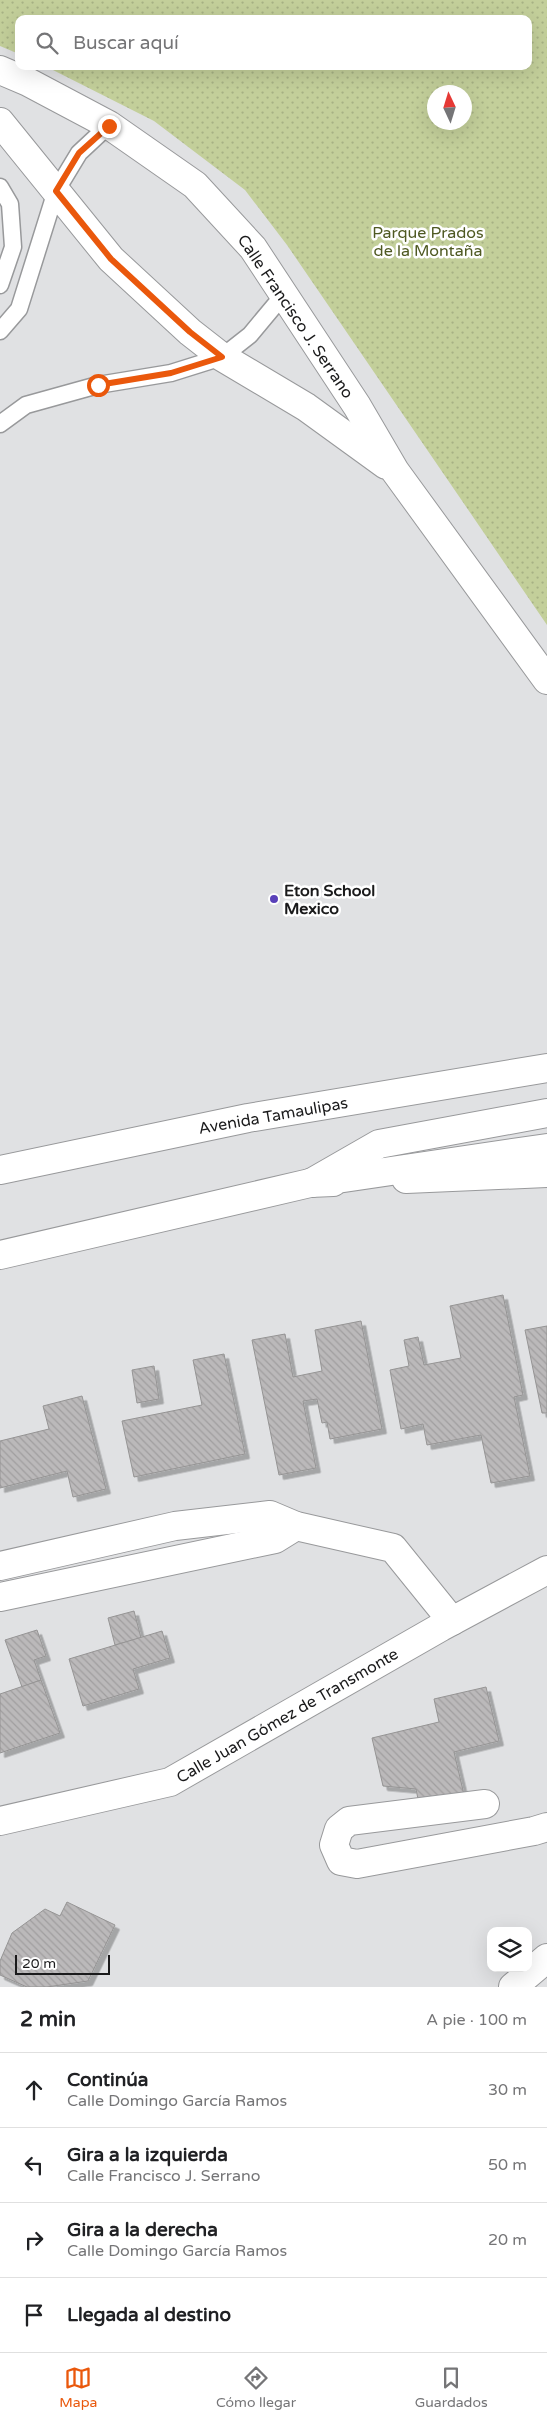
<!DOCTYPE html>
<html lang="es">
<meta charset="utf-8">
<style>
body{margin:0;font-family:"Varela Round",sans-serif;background:#f6f6f6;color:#202124}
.controls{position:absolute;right:15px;bottom:15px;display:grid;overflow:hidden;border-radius:10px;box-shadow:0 5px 20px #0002}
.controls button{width:45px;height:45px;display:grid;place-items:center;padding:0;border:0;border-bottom:1px solid #e0e0e0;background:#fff;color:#202124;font:25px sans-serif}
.compass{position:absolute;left:427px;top:85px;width:45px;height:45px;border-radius:50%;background:#fff;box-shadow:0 5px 20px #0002;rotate:356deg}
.scale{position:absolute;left:15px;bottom:12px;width:95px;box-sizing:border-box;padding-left:5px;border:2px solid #1a1a1b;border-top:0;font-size:14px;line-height:18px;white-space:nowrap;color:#1a1a1b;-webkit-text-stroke:4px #fff;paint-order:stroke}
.stop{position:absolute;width:15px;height:15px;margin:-11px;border:4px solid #ea580c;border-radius:50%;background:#fff}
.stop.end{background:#ea580c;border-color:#fff;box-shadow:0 1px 5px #0008}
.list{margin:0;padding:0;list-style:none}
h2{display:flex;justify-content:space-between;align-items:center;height:65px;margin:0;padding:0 20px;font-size:21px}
h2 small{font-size:16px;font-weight:400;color:#757577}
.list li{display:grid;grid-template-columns:32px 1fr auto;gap:15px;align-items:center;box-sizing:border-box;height:75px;padding:0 20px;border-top:1px solid #e0e0e0}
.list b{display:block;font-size:19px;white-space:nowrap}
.list p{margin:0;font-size:16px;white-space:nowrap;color:#757577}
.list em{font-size:16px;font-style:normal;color:#757577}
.icon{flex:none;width:28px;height:28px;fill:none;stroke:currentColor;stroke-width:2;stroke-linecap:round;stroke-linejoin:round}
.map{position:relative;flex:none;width:547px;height:1987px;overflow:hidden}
.search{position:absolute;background:#fff;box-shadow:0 5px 20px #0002;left:15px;right:15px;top:15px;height:55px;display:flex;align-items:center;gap:12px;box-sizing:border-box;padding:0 18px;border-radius:10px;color:#757577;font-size:19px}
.sheet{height:365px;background:#fff}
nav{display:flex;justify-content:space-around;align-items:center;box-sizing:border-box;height:70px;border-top:1px solid #e0e0e0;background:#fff;font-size:14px;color:#757577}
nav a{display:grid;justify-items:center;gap:2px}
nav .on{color:#ea580c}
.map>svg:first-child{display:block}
</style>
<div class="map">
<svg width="547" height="1987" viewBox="0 0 547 1987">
<defs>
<pattern id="park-dots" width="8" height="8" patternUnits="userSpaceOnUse" patternTransform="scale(1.25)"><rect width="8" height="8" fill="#c3cf9a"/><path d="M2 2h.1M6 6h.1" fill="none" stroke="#a7b184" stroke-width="1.8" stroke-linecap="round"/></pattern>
<pattern id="building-back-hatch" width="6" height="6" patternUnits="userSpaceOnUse" patternTransform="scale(1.25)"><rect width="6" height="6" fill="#bbb9ba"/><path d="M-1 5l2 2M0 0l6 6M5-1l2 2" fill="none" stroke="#a09e9f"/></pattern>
<filter id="shadow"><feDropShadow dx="4.5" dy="4.5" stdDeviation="0" flood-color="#0004"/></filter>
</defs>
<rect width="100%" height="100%" fill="#e0e1e3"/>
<path fill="url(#park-dots)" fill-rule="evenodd" d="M0,0H547V625L287,245L245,190L154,121L45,66H528V19H19V54L0,46ZM434,92H464V122H434Z"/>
<g fill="url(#building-back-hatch)" stroke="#959494" filter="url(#shadow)">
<path d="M503,1295L523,1395L514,1397L530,1476L491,1483L481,1435L427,1445L423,1424L401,1429L390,1370L409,1366L404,1340L418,1337L424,1365L461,1358L450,1306Z"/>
<path d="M361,1321L382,1429L330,1439L327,1422L322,1423L317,1399L303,1401L316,1468L279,1475L252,1340L285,1334L293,1377L322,1371L315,1330Z"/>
<path d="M547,1326V1413H542L525,1330Z"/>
<path d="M224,1354L245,1454L134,1477L122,1421L202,1405L193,1360Z"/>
<path d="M154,1366L159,1399L137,1403L132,1370Z"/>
<path d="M82,1396L106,1489L73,1497L67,1471L0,1488V1441L49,1429L43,1406Z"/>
<path d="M134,1611L141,1638L115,1645L108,1618Z"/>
<path d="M37,1630L46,1656L34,1660L41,1680L22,1687L5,1640Z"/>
<path d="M162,1631L170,1658L133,1669L139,1689L83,1706L69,1659Z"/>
<path d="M41,1680L60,1733L0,1753V1694Z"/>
<path d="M486,1687L499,1741L454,1752L465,1799L420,1809L416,1789L383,1786L372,1738L439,1722L434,1699Z"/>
<path d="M67,1902L115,1925L88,1981L47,1987H27L0,1975V1961L12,1933L45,1909L60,1916Z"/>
</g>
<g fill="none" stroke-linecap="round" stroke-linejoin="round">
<g stroke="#98999b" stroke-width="19">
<g id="lane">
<path d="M0,187L10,204L13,247L0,285"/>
<path d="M0,331L19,309L56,191L79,153L109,125"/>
<path d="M0,424L26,405L98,385L171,373L222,357L250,335L285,293"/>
</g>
</g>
<g stroke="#98999b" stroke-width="30">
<g id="street">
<path d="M0,70L28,82L109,125L195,185L253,248L357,406L395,471L547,680"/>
<path d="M0,122L111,259L190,332L222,357L306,407L386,465"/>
<path d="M0,1566L175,1526L270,1515L296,1526L393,1548L452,1621"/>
<path d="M0,1597L275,1539L296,1526"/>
<path d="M485,1804L349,1821L339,1829L334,1845L341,1861L357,1864L534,1831L547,1827"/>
<path d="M0,1821L170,1782L441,1627L547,1570"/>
<path d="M513,1987L547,1958"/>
</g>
</g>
<g stroke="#98999b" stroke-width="30">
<g id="secondary">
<path d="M0,1170L248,1118L547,1068"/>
<path d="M406,1179L547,1173"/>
<path d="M311,1183L379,1144L547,1113"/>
<path d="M0,1255L310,1183L333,1182"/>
</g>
</g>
<g stroke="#98999b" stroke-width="30">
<path id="highway" d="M310,1183L547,1148"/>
</g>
<use href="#lane" stroke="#fff" stroke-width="16"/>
<use href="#street" stroke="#fff" stroke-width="28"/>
<use href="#secondary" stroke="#fff" stroke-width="28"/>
<use href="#highway" stroke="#fff" stroke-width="28"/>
</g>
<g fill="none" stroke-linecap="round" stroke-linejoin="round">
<path stroke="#ea580c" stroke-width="6" d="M98,385L171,373L222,357L190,332L111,259L56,191L79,153L109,126"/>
</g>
<circle fill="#5940b9" stroke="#fff" stroke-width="2" cx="274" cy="899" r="5"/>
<g text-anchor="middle" stroke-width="5" stroke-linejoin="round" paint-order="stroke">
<g font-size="16" fill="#4f5922" stroke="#fff">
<text x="428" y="238">Parque Prados<tspan x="428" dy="18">de la Montaña</tspan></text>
</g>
<g font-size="16" fill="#1a1a1b" stroke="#fff">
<text transform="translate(296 316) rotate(56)" y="6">Calle Francisco J. Serrano</text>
<text transform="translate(273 1115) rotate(-10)" y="6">Avenida Tamaulipas</text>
<text transform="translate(287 1715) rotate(-30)" y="6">Calle Juan Gómez de Transmonte</text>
</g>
<g font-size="16" font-weight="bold" fill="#1a1a1b" stroke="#fff" text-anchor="start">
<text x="284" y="896">Eton School<tspan x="284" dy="18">Mexico</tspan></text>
</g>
</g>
</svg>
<div class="controls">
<button><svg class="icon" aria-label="layers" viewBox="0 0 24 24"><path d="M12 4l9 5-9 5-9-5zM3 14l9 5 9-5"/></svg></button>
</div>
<svg class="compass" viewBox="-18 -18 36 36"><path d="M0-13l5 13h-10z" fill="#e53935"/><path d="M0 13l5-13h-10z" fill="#757577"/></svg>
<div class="scale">20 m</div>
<div class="stop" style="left:98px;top:385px"></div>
<div class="stop end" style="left:109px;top:126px"></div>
<div class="search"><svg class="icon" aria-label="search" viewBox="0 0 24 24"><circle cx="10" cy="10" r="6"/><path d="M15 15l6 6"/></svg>Buscar aquí</div>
</div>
<section class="sheet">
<h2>2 min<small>A pie · 100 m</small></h2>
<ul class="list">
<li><svg class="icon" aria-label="ahead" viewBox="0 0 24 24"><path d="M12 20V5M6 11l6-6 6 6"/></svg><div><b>Continúa</b><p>Calle Domingo García Ramos</p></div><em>30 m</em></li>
<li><svg class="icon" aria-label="left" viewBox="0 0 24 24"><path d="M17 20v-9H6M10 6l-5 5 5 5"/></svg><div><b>Gira a la izquierda</b><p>Calle Francisco J. Serrano</p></div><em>50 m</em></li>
<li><svg class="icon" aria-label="right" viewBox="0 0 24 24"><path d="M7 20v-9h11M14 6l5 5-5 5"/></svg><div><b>Gira a la derecha</b><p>Calle Domingo García Ramos</p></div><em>20 m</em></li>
<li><svg class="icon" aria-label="arrive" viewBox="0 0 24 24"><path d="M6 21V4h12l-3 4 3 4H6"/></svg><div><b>Llegada al destino</b></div></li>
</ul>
</section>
<nav>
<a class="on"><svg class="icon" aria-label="map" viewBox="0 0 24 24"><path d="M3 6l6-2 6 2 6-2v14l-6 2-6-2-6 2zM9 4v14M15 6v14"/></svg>Mapa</a>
<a><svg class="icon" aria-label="directions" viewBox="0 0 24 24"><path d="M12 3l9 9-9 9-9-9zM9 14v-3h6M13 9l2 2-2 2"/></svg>Cómo llegar</a>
<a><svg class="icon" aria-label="saved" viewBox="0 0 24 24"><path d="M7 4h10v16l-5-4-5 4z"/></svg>Guardados</a>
</nav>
